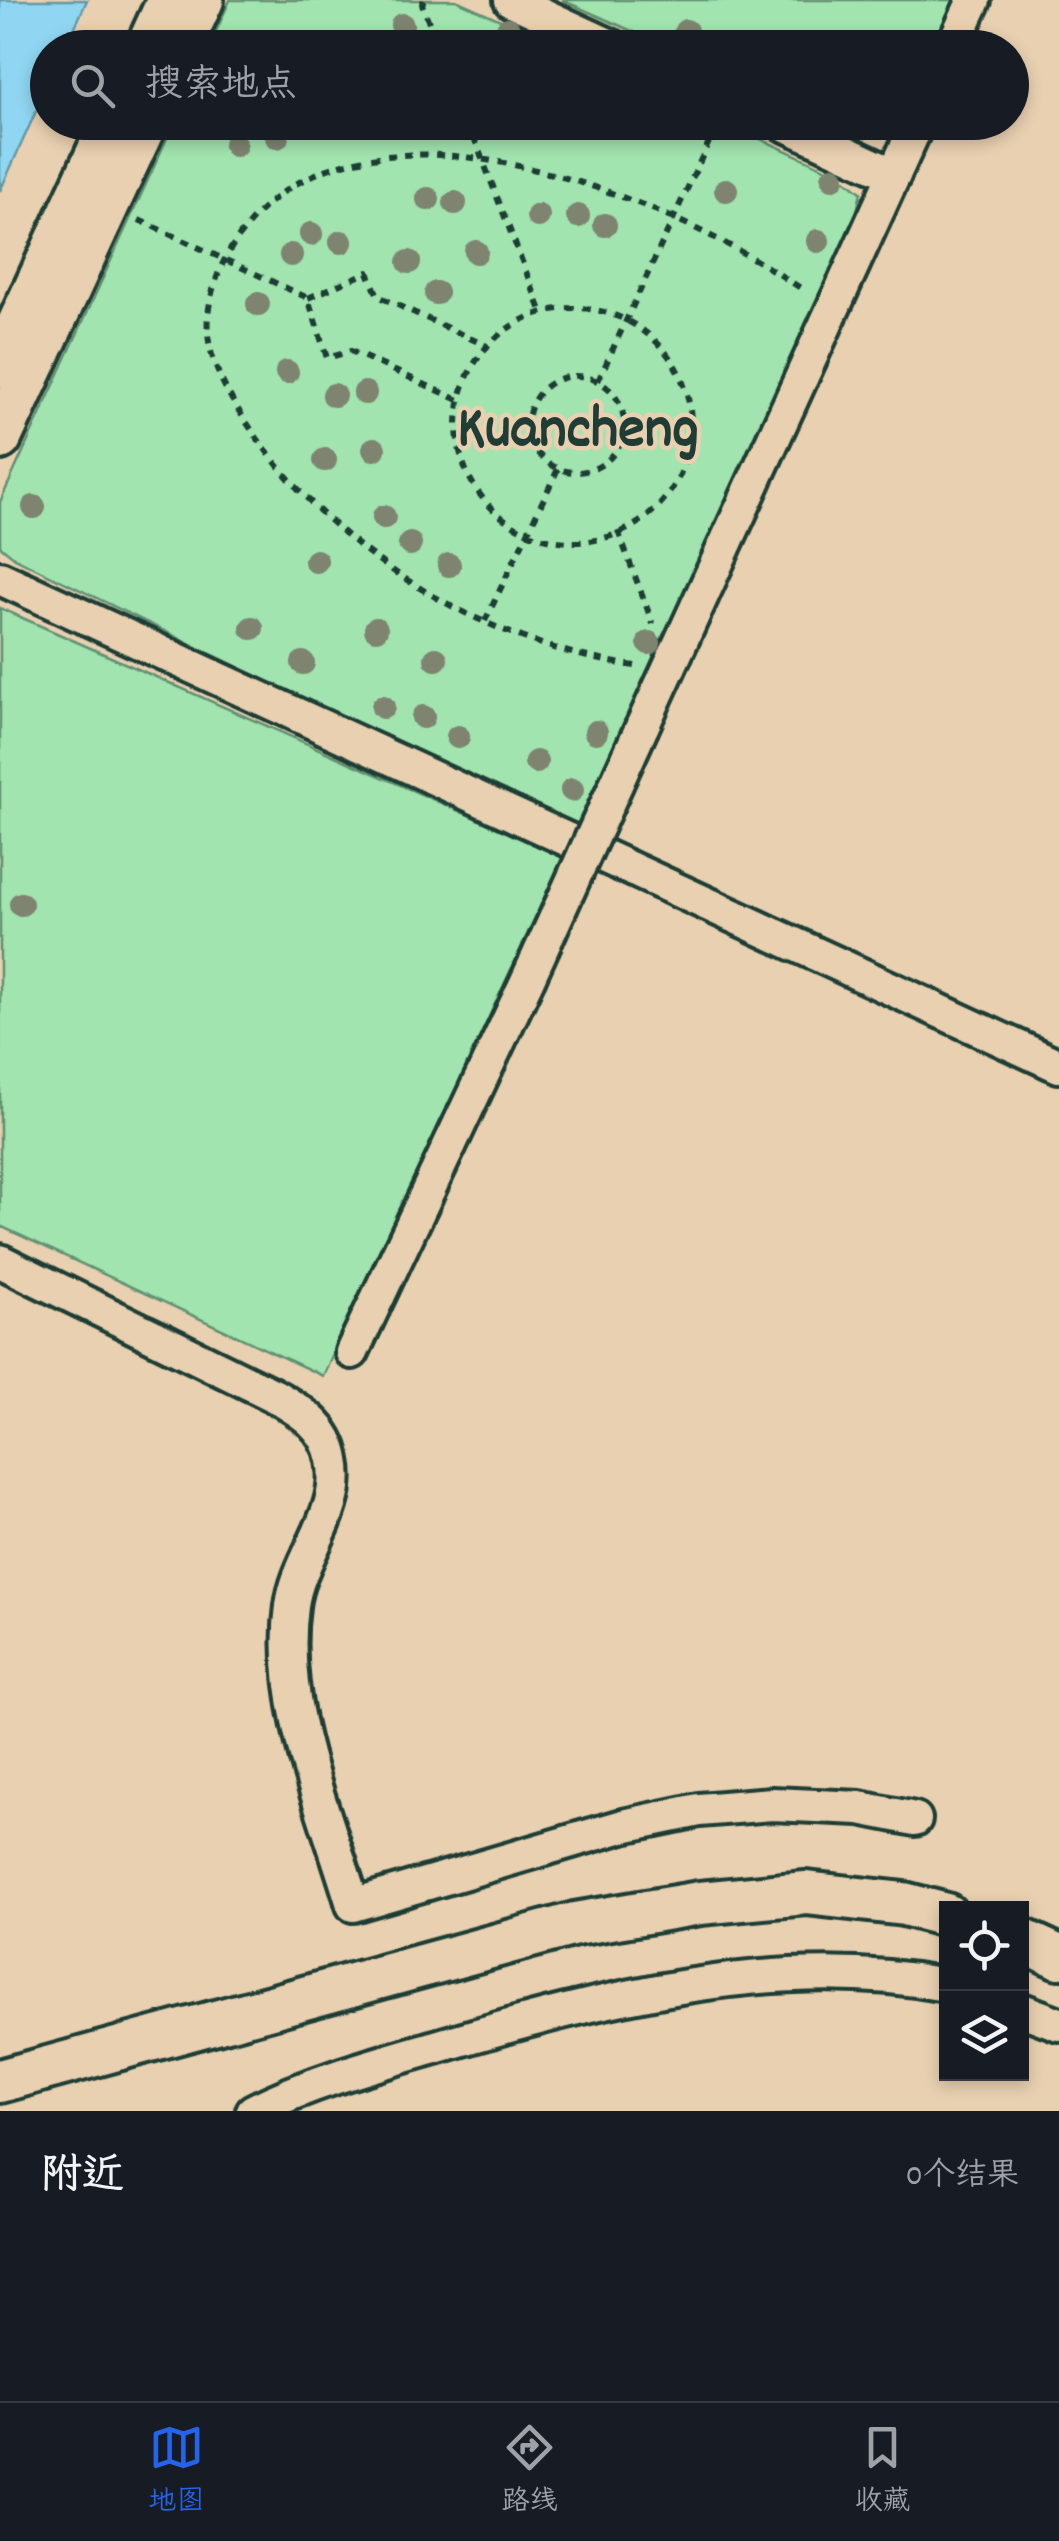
<!DOCTYPE html>
<html lang="zh">
<meta charset="utf-8">
<style>
body{margin:0;font-family:Dekko,"LXGW WenKai TC",sans-serif;background:#242831;color:#f1f3f6}
.controls{position:absolute;right:30px;bottom:30px;display:grid;overflow:hidden;border-radius:0px;box-shadow:0 5px 15px #0003}
.controls button{width:90px;height:90px;display:grid;place-items:center;padding:0;border:0;border-bottom:2px solid #363941;background:#171b24;color:#f1f3f6;font:50px sans-serif}
.list{margin:0;padding:0;list-style:none}
h2{display:flex;justify-content:space-between;align-items:center;height:130px;margin:0;padding:0 40px;font-size:42px}
h2 small{font-size:32px;font-weight:400;color:#9ea1a6}
.icon{flex:none;width:55px;height:55px;fill:none;stroke:currentColor;stroke-width:2;stroke-linecap:round;stroke-linejoin:round}
.map{position:relative;flex:none;width:1059px;height:2111px;overflow:hidden}
.search{position:absolute;background:#171b24;box-shadow:0 5px 15px #0003;left:30px;right:30px;top:30px;height:110px;display:flex;align-items:center;gap:25px;box-sizing:border-box;padding:0 35px;border-radius:55px;color:#9ea1a6;font-size:38px}
.sheet{height:290px;background:#171b24}
nav{display:flex;justify-content:space-around;align-items:center;box-sizing:border-box;height:140px;border-top:2px solid #363941;background:#171b24;font-size:28px;color:#9ea1a6}
nav a{display:grid;justify-items:center;gap:5px}
nav .on{color:#2563eb}
.map>svg:first-child{display:block}
</style>
<div class="map">
<svg width="1059" height="2111" viewBox="0 0 1059 2111">
<rect width="100%" height="100%" fill="#e9d0b1"/>
<filter id="ink" filterUnits="userSpaceOnUse"><feTurbulence type="fractalNoise" baseFrequency=".01" numOctaves="2"/><feDisplacementMap in="SourceGraphic" scale="20" xChannelSelector="R" yChannelSelector="G"/><feConvolveMatrix kernelMatrix="1 2 1 2 8 2 1 2 1" color-interpolation-filters="sRGB"/></filter>
<g filter="url(#ink)">
<g fill="#a1e4af" stroke="#609072" stroke-width="2.5">
<path d="M230,0H456L561,47H209Z"/>
<path d="M562,0H956L934,47H668Z"/>
<path d="M174,123H725L838,174L861,192L855,221L574,831L15,558L0,546V502Z"/>
<path d="M0,608L563,857L323,1376L0,1226Z"/>
</g>
<path fill="#90d6f2" stroke="#6399a6" stroke-width="2.5" d="M0,0H87L66,47L48,48L47,87L0,191Z"/>
<g fill="none" stroke-linecap="round" stroke-linejoin="round">
<g stroke="#1f3d34" stroke-width="40">
<g id="minor">
<path d="M511,0L615,48"/>
<path d="M952,48L974,0"/>
<path d="M780,122L894,175"/>
<path d="M0,578L1059,1066"/>
<path d="M642,727L918,122"/>
<path d="M0,1261L273,1395C301,1411 327,1426 333,1460C344,1512 298,1556 292,1606C278,1707 325,1810 353,1905L623,1826L699,1810L772,1804L860,1808L915,1819"/>
<path d="M352,1352L528,979"/>
<path d="M1022,2010L1059,2024"/>
<path d="M253,2111C310,2082 377,2064 439,2046C602,1998 776,1953 946,1985"/>
</g>
</g>
<g stroke="#1f3d34" stroke-width="50">
<g id="major">
<path d="M147,48L169,0"/>
<path d="M180,48L202,0"/>
<path d="M0,365L112,122"/>
<path d="M0,438L146,122"/>
<path d="M1022,1940L1059,1957"/>
<path d="M0,2081L575,1924L700,1903L806,1893L904,1904L946,1915"/>
</g>
</g>
<g stroke="#1f3d34" stroke-width="6" stroke-dasharray="8 8" stroke-linecap="butt">
<path d="M424,0L422,4L439,48"/>
<path d="M468,122L542,313"/>
<path d="M139,220L308,298L327,358L351,351L459,400"/>
<path d="M308,298L368,272L378,296L487,346"/>
<circle cx="574" cy="425" r="117"/>
<circle cx="576" cy="424" r="48"/>
<path d="M598,381L715,129"/>
<path d="M618,531L653,624"/>
<path d="M485,621L558,469"/>
<path d="M635,666C483,644 334,555 249,426C227,394 204,356 208,315C213,275 229,245 256,216C384,78 679,203 806,292"/>
</g>
<use href="#minor" stroke="#e9d0b1" stroke-width="32"/>
<use href="#major" stroke="#e9d0b1" stroke-width="42"/>
<g stroke="#1f3d34" stroke-width="40" stroke-linecap="butt">
<path id="minor-bridge" d="M528,979L642,727"/>
</g>
<use href="#minor-bridge" stroke="#e9d0b1" stroke-width="32"/>
</g>
<g fill="#7e8470">
<circle cx="402" cy="25" r="12"/>
<circle cx="508" cy="29" r="12"/>
<circle cx="686" cy="31" r="12"/>
<circle cx="277" cy="137" r="12"/>
<circle cx="235" cy="145" r="12"/>
<circle cx="833" cy="178" r="12"/>
<circle cx="726" cy="190" r="12"/>
<circle cx="428" cy="199" r="12"/>
<circle cx="455" cy="203" r="12"/>
<circle cx="538" cy="216" r="12"/>
<circle cx="578" cy="216" r="12"/>
<circle cx="605" cy="225" r="12"/>
<circle cx="311" cy="234" r="12"/>
<circle cx="818" cy="241" r="12"/>
<circle cx="341" cy="242" r="12"/>
<circle cx="476" cy="252" r="12"/>
<circle cx="291" cy="255" r="12"/>
<circle cx="409" cy="262" r="12"/>
<circle cx="436" cy="293" r="12"/>
<circle cx="258" cy="304" r="12"/>
<circle cx="287" cy="372" r="12"/>
<circle cx="365" cy="393" r="12"/>
<circle cx="334" cy="395" r="12"/>
<circle cx="374" cy="449" r="12"/>
<circle cx="325" cy="460" r="12"/>
<circle cx="34" cy="507" r="12"/>
<circle cx="384" cy="517" r="12"/>
<circle cx="410" cy="544" r="12"/>
<circle cx="316" cy="561" r="12"/>
<circle cx="449" cy="565" r="12"/>
<circle cx="252" cy="628" r="12"/>
<circle cx="376" cy="629" r="12"/>
<circle cx="649" cy="643" r="12"/>
<circle cx="436" cy="659" r="12"/>
<circle cx="303" cy="663" r="12"/>
<circle cx="383" cy="707" r="12"/>
<circle cx="423" cy="717" r="12"/>
<circle cx="596" cy="732" r="12"/>
<circle cx="458" cy="737" r="12"/>
<circle cx="536" cy="762" r="12"/>
<circle cx="572" cy="790" r="12"/>
<circle cx="21" cy="904" r="12"/>
</g>
</g>
<g text-anchor="middle" stroke-width="9" stroke-linejoin="round" paint-order="stroke">
<g font-size="60" font-weight="bold" fill="#1f3d34" stroke="#e9d0b1">
<text x="578" y="445">Kuancheng</text>
</g>
</g>
</svg>
<div class="controls">
<button><svg class="icon" aria-label="locate" viewBox="0 0 24 24"><circle cx="12" cy="12" r="6"/><path d="M12 2v4M12 18v4M2 12h4M18 12h4"/></svg></button>
<button><svg class="icon" aria-label="layers" viewBox="0 0 24 24"><path d="M12 4l9 5-9 5-9-5zM3 14l9 5 9-5"/></svg></button>
</div>
<div class="search"><svg class="icon" aria-label="search" viewBox="0 0 24 24"><circle cx="10" cy="10" r="6"/><path d="M15 15l6 6"/></svg>搜索地点</div>
</div>
<section class="sheet">
<h2>附近<small>0个结果</small></h2>
<ul class="list">
</ul>
</section>
<nav>
<a class="on"><svg class="icon" aria-label="map" viewBox="0 0 24 24"><path d="M3 6l6-2 6 2 6-2v14l-6 2-6-2-6 2zM9 4v14M15 6v14"/></svg>地图</a>
<a><svg class="icon" aria-label="directions" viewBox="0 0 24 24"><path d="M12 3l9 9-9 9-9-9zM9 14v-3h6M13 9l2 2-2 2"/></svg>路线</a>
<a><svg class="icon" aria-label="saved" viewBox="0 0 24 24"><path d="M7 4h10v16l-5-4-5 4z"/></svg>收藏</a>
</nav>
